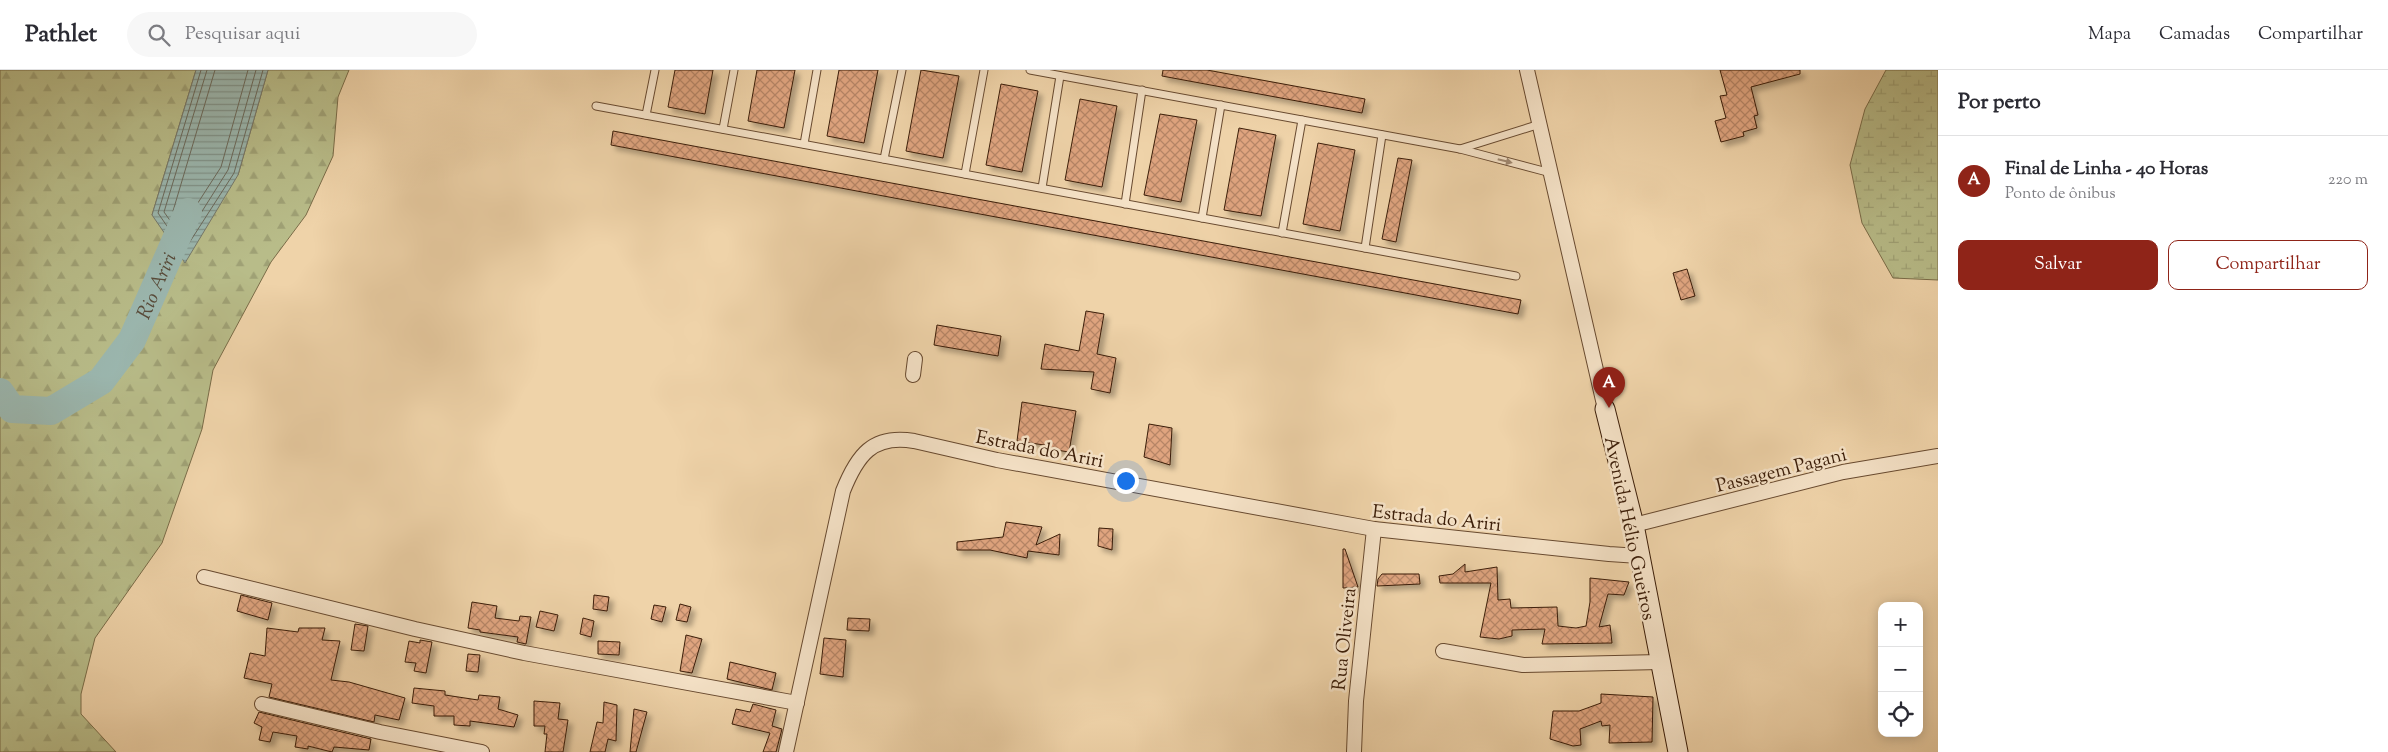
<!DOCTYPE html>
<html lang="pt">
<meta charset="utf-8">
<style>
body{margin:0;font-family:"Sorts Mill Goudy",serif;background:#f7f7f7;color:#2b2b33}
.controls{position:absolute;right:15px;bottom:15px;display:grid;overflow:hidden;border-radius:10px;box-shadow:0 2px 12px #0003}
.controls button{width:45px;height:45px;display:grid;place-items:center;padding:0;border:0;border-bottom:1px solid #e1e1e2;background:#fff;color:#2b2b33;font:25px sans-serif}
.you{position:absolute;left:1125px;top:410px;width:18px;height:18px;margin:-12px;border:4px solid #fff;border-radius:50%;background:#1a73e8;box-shadow:0 0 0 8px #1a73e833}
.badge{display:grid;place-items:center;width:32px;height:32px;border-radius:50%;background:#8f2418;color:#fff;font-size:16px;font-weight:700}
.pin{position:absolute;translate:-50% -41px;filter:drop-shadow(0 1px 2px #0008)}
.pin::after{content:'';position:absolute;top:26px;width:18px;height:15px;background:inherit;clip-path:polygon(0 0,100% 0,50% 100%)}
.list{margin:0;padding:0;list-style:none}
h2{display:flex;justify-content:space-between;align-items:center;height:65px;margin:0;padding:0 20px;font-size:21px}
h2 small{font-size:16px;font-weight:400;color:#7c7c81}
.list li{display:grid;grid-template-columns:32px 1fr auto;gap:15px;align-items:center;box-sizing:border-box;height:90px;padding:0 20px;border-top:1px solid #e1e1e2}
.list b{display:block;font-size:19px;white-space:nowrap}
.list p{margin:0;font-size:16px;white-space:nowrap;color:#7c7c81}
.list em{font-size:16px;font-style:normal;color:#7c7c81}
.actions{display:flex;gap:10px;padding:15px 20px}
.actions a{flex:1;padding:11px 0;border:1px solid #8f2418;border-radius:10px;text-align:center;font-size:18px;color:#8f2418}
.actions .main{background:#8f2418;color:#fff}
.icon{flex:none;width:28px;height:28px;fill:none;stroke:currentColor;stroke-width:2;stroke-linecap:round;stroke-linejoin:round}
.map{position:relative;flex:none;width:1938px;height:682px;overflow:hidden}
header{display:flex;align-items:center;gap:30px;box-sizing:border-box;height:70px;padding:0 25px;background:#fff;border-bottom:1px solid #e1e1e2}
header strong{font-size:24px}
nav{display:flex;gap:28px;margin-inline-start:auto;font-size:18px}
.search{width:350px;height:45px;background:#f7f7f7;display:flex;align-items:center;gap:12px;box-sizing:border-box;padding:0 18px;border-radius:28px;color:#7c7c81;font-size:19px}
main{display:flex}
aside{flex:1;background:#fff}
.map>svg:first-child{display:block}
</style>
<header>
<strong>Pathlet</strong>
<div class="search"><svg class="icon" aria-label="search" viewBox="0 0 24 24"><circle cx="10" cy="10" r="6"/><path d="M15 15l6 6"/></svg>Pesquisar aqui</div>
<nav><a>Mapa</a><a>Camadas</a><a>Compartilhar</a></nav>
</header>
<main>
<div class="map">
<svg width="1938" height="682" viewBox="0 0 1938 682">
<defs>
<pattern id="forest-firs" width="22" height="20" patternUnits="userSpaceOnUse" patternTransform="scale(1.25)"><rect width="22" height="20" fill="#b8bc89"/><path d="M5 1l3.5 6h-7zM16 11l3.5 6h-7z" fill="#9fa175"/></pattern>
<pattern id="wetland-marsh" width="20" height="14" patternUnits="userSpaceOnUse" patternTransform="scale(1.25)"><rect width="20" height="14" fill="#b8bc89"/><path d="M1 5h8M5 5V1M11 12h8M15 12V8" fill="none" stroke="#9fa175"/></pattern>
<pattern id="water-rules" width="6" height="5" patternUnits="userSpaceOnUse" patternTransform="scale(1.25)"><rect width="6" height="5" fill="#9bb7af"/><path d="M0 2.5h6" fill="none" stroke="#80948c"/></pattern>
<pattern id="building-cross-hatch" width="8" height="8" patternUnits="userSpaceOnUse" patternTransform="scale(1.25)"><rect width="8" height="8" fill="#dfa47f"/><path d="M0 0l8 8M0 8l8-8" fill="none" stroke="#b68566"/></pattern>
<filter id="shadow"><feDropShadow dx="4.5" dy="4.5" stdDeviation="2.5" flood-color="#0004"/></filter>
</defs>
<rect width="100%" height="100%" fill="#efd3a9"/>
<filter id="stains"><feTurbulence type="fractalNoise" baseFrequency=".004" numOctaves="4"/><feColorMatrix values="0 0 0 0 .2 0 0 0 0 .09 0 0 0 0 .02 0 0 0 .5 -.17"/></filter>
<radialGradient id="worn" r=".72"><stop offset=".6" stop-color="#630" stop-opacity="0"/><stop offset="1" stop-color="#630" stop-opacity=".3"/></radialGradient>
<path fill="url(#forest-firs)" stroke="#7a6c48" d="M0,0H196L152,145L238,105L268,0H349L338,27L333,86L306,145L271,192L213,300L202,359L162,473L95,568L81,624V644L116,682H0Z"/>
<path fill="url(#wetland-marsh)" stroke="#7a6c48" d="M1886,0H1938V210L1893,208L1862,153L1850,95L1865,39Z"/>
<path fill="url(#water-rules)" stroke="#75796c" d="M196,0H268L238,105L185,193L152,145Z"/>
<g fill="none" stroke-linecap="round" stroke-linejoin="round">
<g stroke="#6b6a5c" stroke-width="1">
<path d="M201,0L158,143L184,181L234,103L263,0"/>
<path d="M207,0L164,142L184,170L228,100L256,0"/>
<path d="M215,0L173,141L183,156L221,97L248,0"/>
</g>
<path stroke="#9bb7af" stroke-width="28" id="s1" d="M0,322L12,339L51,341L101,311L132,270L188,142"/>
</g>
<g fill="url(#building-cross-hatch)" stroke="#3b1d08" filter="url(#shadow)">
<path d="M675,0H713L705,44L668,37Z"/>
<path d="M757,0H795L784,58L748,51Z"/>
<path d="M839,0H878L864,73L827,66Z"/>
<path d="M921,0L959,6L943,88L906,81Z"/>
<path d="M1163,0H1207L1365,29L1362,43L1162,6Z"/>
<path d="M1720,0H1800V4L1751,17L1758,45L1754,46L1757,58L1743,62L1744,66L1721,72L1715,51L1726,48L1720,26L1727,25Z"/>
<path d="M1001,14L1038,21L1022,102L986,95Z"/>
<path d="M1080,29L1117,36L1102,117L1065,110Z"/>
<path d="M1160,44L1197,50L1181,132L1144,125Z"/>
<path d="M1239,58L1276,65L1261,146L1224,140Z"/>
<path d="M613,61L961,126L1521,230L1518,244L953,139L611,75Z"/>
<path d="M1318,73L1355,80L1340,161L1303,154Z"/>
<path d="M1398,88L1412,90L1396,172L1382,169Z"/>
<path d="M1687,199L1695,226L1681,230L1673,203Z"/>
<path d="M1086,241L1104,244L1097,284L1116,288L1110,323L1091,319L1094,302L1041,299L1045,274L1079,281Z"/>
<path d="M937,255L1001,266L998,286L934,275Z"/>
<path d="M1022,332L1076,341L1069,382L1050,379L1051,376L1017,371Z"/>
<path d="M1149,354L1172,358L1170,395L1144,387Z"/>
<path d="M1006,452L1042,457L1036,475L1060,464L1059,485L1028,481L1027,488L990,480H957V472L1003,467Z"/>
<path d="M1099,458L1113,459L1112,480L1098,476Z"/>
<path d="M1343,479H1345L1358,517L1343,518Z"/>
<path d="M1465,494V502L1497,497L1498,530L1510,529L1511,538L1557,537L1558,556L1576,558L1586,556L1590,532V508L1629,512L1624,525L1608,524L1599,557L1610,555L1612,573L1542,574L1545,559L1512,560V566L1499,569L1480,567L1491,513H1440L1439,506L1453,504Z"/>
<path d="M1382,504H1419L1420,514L1377,516L1378,509Z"/>
<path d="M241,525L272,533L268,550L237,541Z"/>
<path d="M594,525L609,527L607,541L593,539Z"/>
<path d="M472,532L497,536L495,548L519,551L520,546L531,547L526,574L517,572L518,567L480,562V560L468,558Z"/>
<path d="M680,534L691,537L687,552L676,550Z"/>
<path d="M654,535L666,537L662,552L651,549Z"/>
<path d="M540,541L558,545L554,561L536,557Z"/>
<path d="M583,548L594,551L591,567L580,564Z"/>
<path d="M848,548L870,549L869,561L847,560Z"/>
<path d="M355,554L368,556L364,581L351,580Z"/>
<path d="M267,558L298,562L299,558H325L322,570L340,571L331,610L349,612L405,628L399,650L375,645L374,652L269,627L272,614L244,608L250,583L265,586Z"/>
<path d="M686,565L702,569L692,603L680,601Z"/>
<path d="M824,568L846,570L843,607L820,604Z"/>
<path d="M420,570L432,572L426,603L414,601L416,593L405,592L409,571L420,573Z"/>
<path d="M598,571L620,572L619,585L598,584Z"/>
<path d="M468,584L480,585L478,602L466,601Z"/>
<path d="M730,592L776,603L772,620L727,609Z"/>
<path d="M414,618L445,621V625L478,630L479,625L500,627L498,639L518,645L514,657L470,651V656L454,655V646H434V636L412,633Z"/>
<path d="M1601,624L1653,627L1652,672L1609,673L1610,655L1602,656L1601,651L1580,659L1581,675L1573,676L1550,669L1553,641H1579L1601,633Z"/>
<path d="M534,631L560,633L558,649L568,650L563,682H545L547,664H544L545,656H534Z"/>
<path d="M604,632L617,635L616,671L608,669L605,682H590L597,652L603,653Z"/>
<path d="M753,634L776,640L772,656L782,659L776,682H763L770,663L732,654L736,639L750,642Z"/>
<path d="M634,639L647,642L636,682H630Z"/>
<path d="M259,642L371,669L369,680L334,677L332,682L308,676V679L295,677L297,666L273,662L270,672L259,670L262,657L254,653Z"/>
</g>
<g fill="none" stroke-linecap="round" stroke-linejoin="round">
<g stroke="#684a30" stroke-width="9">
<g id="lane">
<path d="M1030,0L1460,79L1551,103"/>
<path d="M596,36L1516,206"/>
<path d="M646,45L655,0"/>
<path d="M723,59L734,0"/>
<path d="M804,74L817,0"/>
<path d="M1460,79L1540,54"/>
<path d="M884,89L902,0"/>
<path d="M965,104L984,0"/>
<path d="M1042,118L1060,6"/>
<path d="M1125,134L1142,20"/>
<path d="M1202,148L1221,35"/>
<path d="M1282,163L1302,50"/>
<path d="M1365,178L1382,65"/>
</g>
</g>
<g stroke="#684a30" stroke-width="16">
<g id="street">
<path d="M1527,0L1605,339"/>
<path d="M913,305L915,289"/>
<path d="M1634,455L1843,402L1938,386"/>
<path d="M204,507L415,559L524,583L797,633"/>
<path d="M1443,581L1523,595L1660,592"/>
<path d="M262,634L380,662L482,682"/>
<path d="M786,682L843,421C857,386 872,364 914,371L997,390L1374,459L1609,484L1639,486"/>
<path d="M1354,682L1356,631L1374,459"/>
</g>
</g>
<g stroke="#3b1d08" stroke-width="21">
<path id="secondary" d="M1605,339L1634,455L1678,682"/>
</g>
<use href="#lane" stroke="#f5e2c7" stroke-width="7"/>
<use href="#street" stroke="#f5e2c7" stroke-width="14"/>
<use href="#secondary" stroke="#f5e2c7" stroke-width="19"/>
</g>
<defs><path id="oneway-solid" d="M-6-.8H1V-3.2L6.5 0L1 3.2V.8H-6Z" transform="scale(1.25)"/></defs>
<use fill="#a18971" href="#oneway-solid" transform="translate(1505 91) rotate(14)"/>
<g text-anchor="middle" stroke-width="5" stroke-linejoin="round" paint-order="stroke">
<g font-size="19" fill="#3b1d08" stroke="#f5e2c7">
<text transform="translate(1040 378) rotate(11)" y="7">Estrada do Ariri</text>
<text transform="translate(1781 399) rotate(-14)" y="7">Passagem Pagani</text>
<text transform="translate(1437 447) rotate(6)" y="7">Estrada do Ariri</text>
<text transform="translate(1631 458) rotate(78)" y="7">Avenida Hélio Gueiros</text>
<text transform="translate(1343 569) rotate(-84)" y="7">Rua Oliveira</text>
</g>
<g font-size="20" font-style="italic" fill="#584b3a" stroke="#f5e2c7">
<text dy="7" stroke="none"><textPath href="#s1" startOffset="229">Rio Ariri</textPath></text>
</g>
</g>
<rect width="100%" height="100%" filter="url(#stains)"/>
<rect width="100%" height="100%" fill="url(#worn)"/>
</svg>
<div class="controls">
<button>+</button>
<button>−</button>
<button><svg class="icon" aria-label="locate" viewBox="0 0 24 24"><circle cx="12" cy="12" r="6"/><path d="M12 2v4M12 18v4M2 12h4M18 12h4"/></svg></button>
</div>
<div class="you"></div>
<div class="pin badge" style="left:1609px;top:338px">A</div>
</div>
<aside>
<h2>Por perto<small></small></h2>
<ul class="list">
<li><span class="badge">A</span><div><b>Final de Linha - 40 Horas</b><p>Ponto de ônibus</p></div><em>220 m</em></li>
</ul>
<div class="actions"><a class="main">Salvar</a><a>Compartilhar</a></div>
</aside>
</main>
